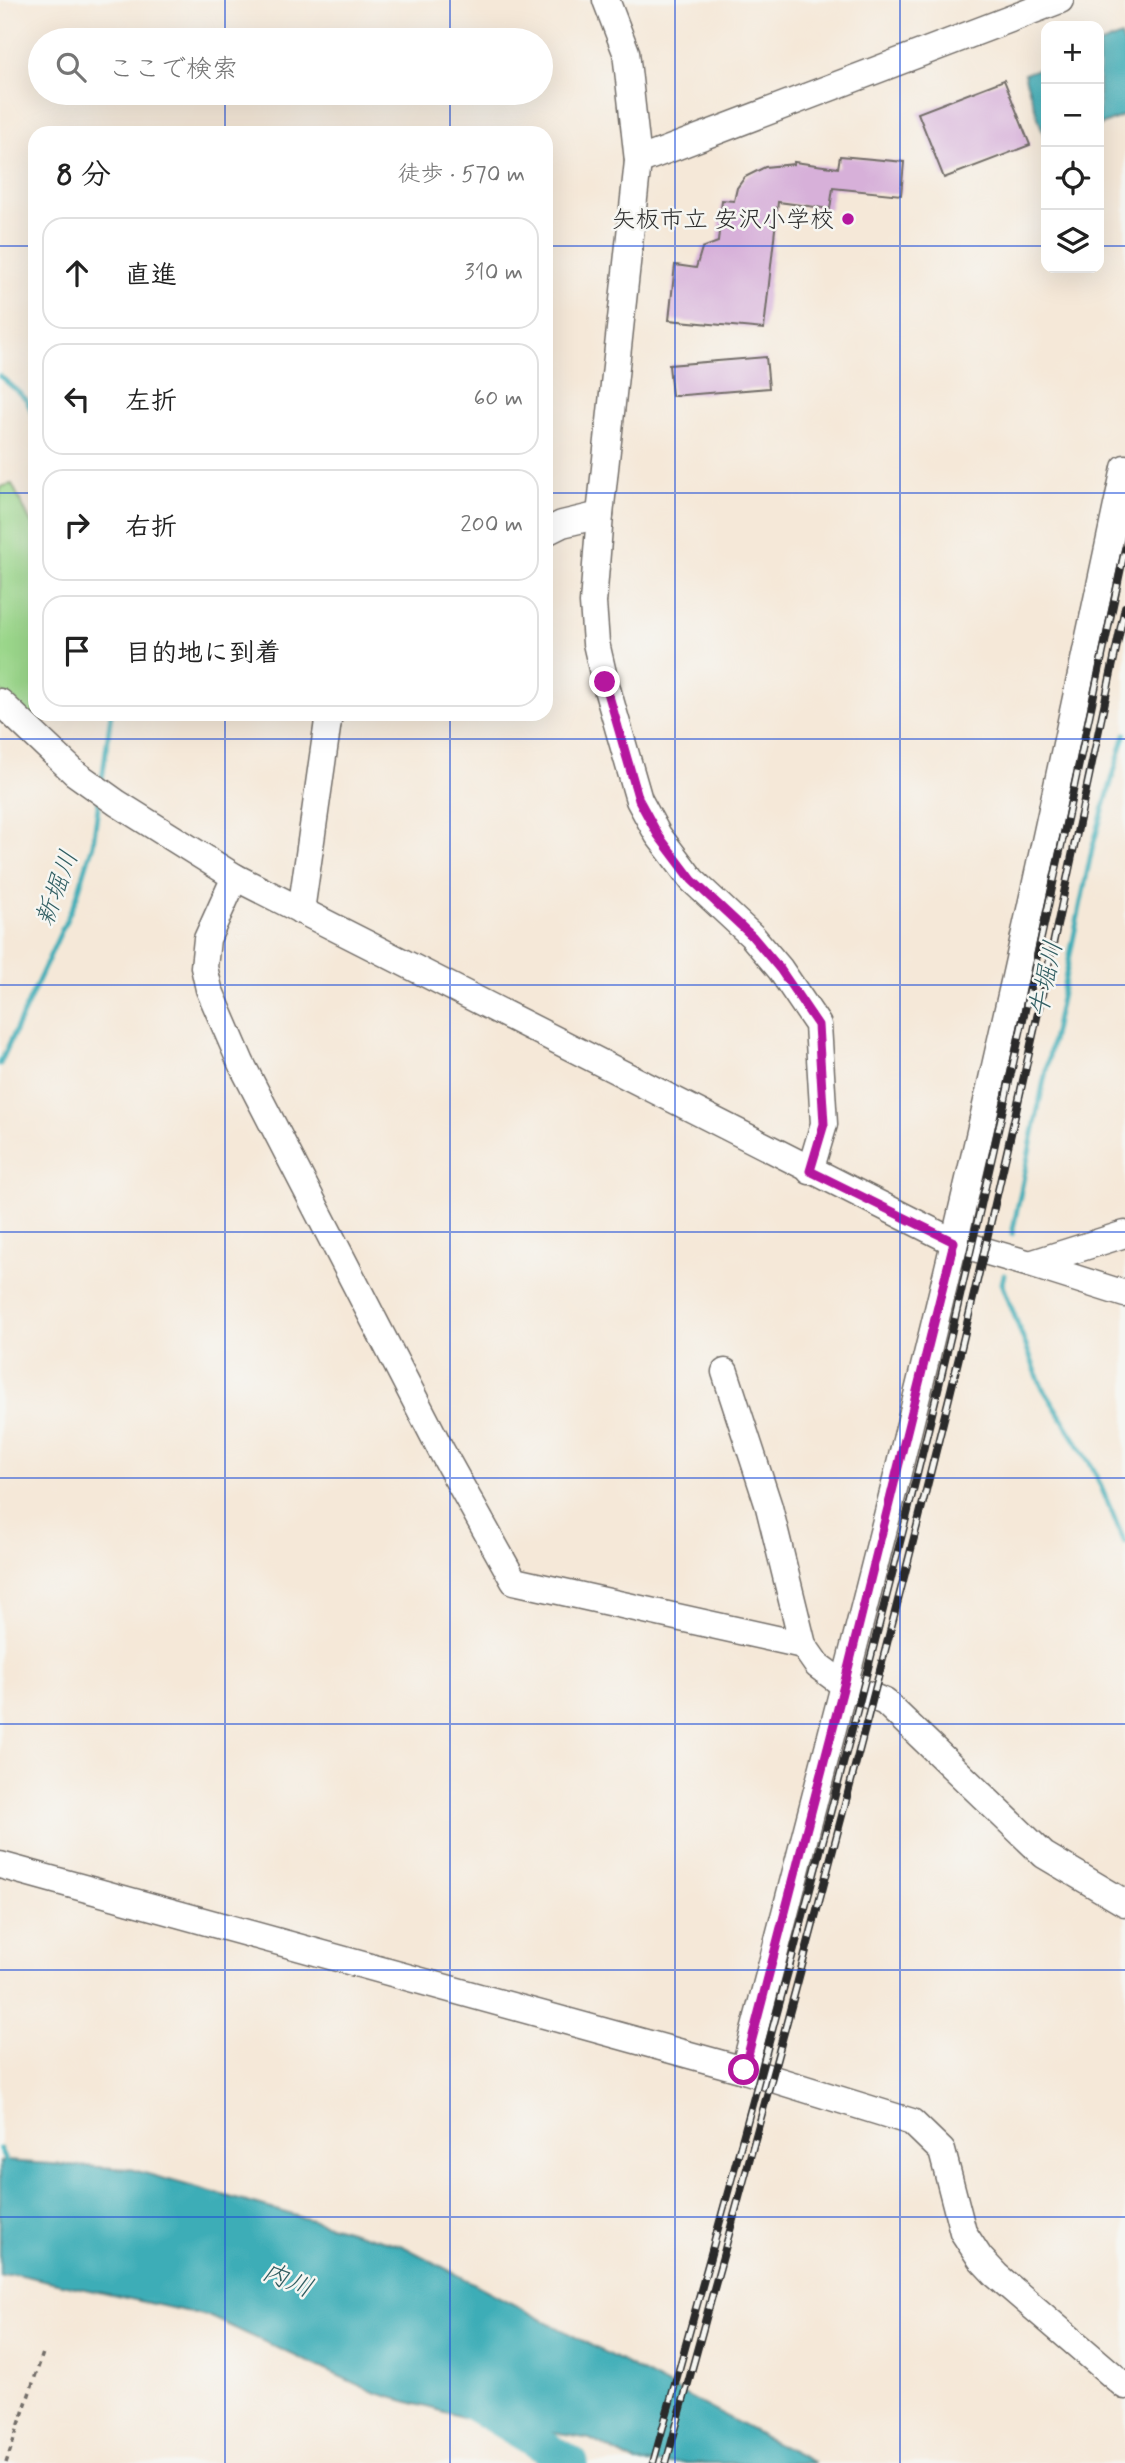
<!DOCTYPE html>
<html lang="ja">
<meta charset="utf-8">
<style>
body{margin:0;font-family:Mynerve,"Klee One",sans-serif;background:#f2f2f2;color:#222}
.controls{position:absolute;right:21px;top:21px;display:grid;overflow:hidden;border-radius:14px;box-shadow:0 7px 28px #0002}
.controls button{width:63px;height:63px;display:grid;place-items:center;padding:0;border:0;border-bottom:2px solid #e0e0e0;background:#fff;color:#222;font:35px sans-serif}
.stop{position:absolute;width:21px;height:21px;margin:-16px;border:5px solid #b5179e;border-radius:50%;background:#fff}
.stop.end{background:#b5179e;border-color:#fff;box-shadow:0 2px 7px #0008}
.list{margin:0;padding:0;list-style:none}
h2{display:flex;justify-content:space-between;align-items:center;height:91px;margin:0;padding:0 28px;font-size:30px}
h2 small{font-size:23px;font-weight:400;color:#767676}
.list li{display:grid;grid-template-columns:46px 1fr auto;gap:21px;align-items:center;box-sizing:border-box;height:112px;margin:0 14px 14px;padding:0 14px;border:2px solid #e0e0e0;border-radius:21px}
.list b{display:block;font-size:26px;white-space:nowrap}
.list em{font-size:23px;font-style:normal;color:#767676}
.icon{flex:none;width:38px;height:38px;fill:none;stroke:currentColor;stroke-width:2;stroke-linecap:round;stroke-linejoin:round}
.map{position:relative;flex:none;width:1125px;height:2463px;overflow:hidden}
.search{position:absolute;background:#fff;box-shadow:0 7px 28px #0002;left:28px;top:28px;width:525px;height:77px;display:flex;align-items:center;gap:18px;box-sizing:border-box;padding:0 24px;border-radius:38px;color:#767676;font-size:26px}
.panel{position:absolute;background:#fff;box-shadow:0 7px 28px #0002;left:28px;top:126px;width:525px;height:595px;border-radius:21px}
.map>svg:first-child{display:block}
</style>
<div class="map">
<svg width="1125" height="2463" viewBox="0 0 1125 2463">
<rect width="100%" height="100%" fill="#f6f6f2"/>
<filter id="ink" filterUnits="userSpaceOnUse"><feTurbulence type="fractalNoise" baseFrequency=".0143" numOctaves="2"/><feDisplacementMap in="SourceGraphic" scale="14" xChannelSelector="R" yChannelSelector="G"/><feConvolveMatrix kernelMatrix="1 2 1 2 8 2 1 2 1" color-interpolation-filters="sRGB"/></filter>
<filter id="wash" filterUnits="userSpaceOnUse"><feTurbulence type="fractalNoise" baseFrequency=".00686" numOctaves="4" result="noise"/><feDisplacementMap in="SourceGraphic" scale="28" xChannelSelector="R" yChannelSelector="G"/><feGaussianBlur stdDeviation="1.57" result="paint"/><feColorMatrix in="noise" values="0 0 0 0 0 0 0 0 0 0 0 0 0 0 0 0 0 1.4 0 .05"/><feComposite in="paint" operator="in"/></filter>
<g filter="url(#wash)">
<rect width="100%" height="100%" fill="#f5e8d8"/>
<path fill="#9bd78b" stroke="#63815b" stroke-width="2" d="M12,484L35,531V714H52L37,726L0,691V487Z"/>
<g fill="#3cadb7" stroke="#346c71" stroke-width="2">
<path d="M1121,36L1125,47V115L1099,126V45Z"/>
<path d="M1046,66V142L1024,74Z"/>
<path d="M5,2161L130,2169L403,2246L814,2463H637L590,2439L466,2418L376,2393L208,2316L16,2274L0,2276V2162Z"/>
</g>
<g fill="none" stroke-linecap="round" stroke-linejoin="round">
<g stroke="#3cadb7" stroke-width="5">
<path d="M0,376L26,399L35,418"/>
<path d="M102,780L111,714"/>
<path d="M0,1064L76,899L93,844L99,800"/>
<path d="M1012,1234L1092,849L1125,734"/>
<path d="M1004,1275L1002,1283L1041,1385L1093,1468L1125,1543"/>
<path d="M0,2149L7,2165"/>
</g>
<path stroke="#3cadb7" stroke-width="33" d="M469,2402L572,2463"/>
</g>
<g id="blocks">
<g fill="#d7b0d9">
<path d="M1004,80L1030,145L944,178L918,113Z"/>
<path d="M840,156L904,162L901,195L833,188L830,209L778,202L764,329L669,320L675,265L696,268L702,248L718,242L722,200L734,201L737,188L745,177L765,167L794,164V162L838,168Z"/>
<path d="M766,357L769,388L672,396L669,365Z"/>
</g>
</g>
</g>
<g filter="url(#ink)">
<use href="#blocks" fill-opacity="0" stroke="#726d68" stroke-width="2"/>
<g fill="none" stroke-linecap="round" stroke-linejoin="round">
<g stroke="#726d68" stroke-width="29">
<g id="minor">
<path d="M606,0L626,52L638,161L600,515L593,603L596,643L605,682L639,800L658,835L692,880L752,936L780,969L818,1025L824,1124L810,1171"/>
<path d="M638,161L1060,0"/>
<path d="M546,532L562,524L600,515"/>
<path d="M0,702L75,773L117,803L235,877L954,1242L1030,1264L1125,1294"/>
<path d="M235,877L207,939L204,967L209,989L241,1063L441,1450L514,1581L803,1645"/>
<path d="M301,911L329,714"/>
<path d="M1030,1264L1125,1234"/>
<path d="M725,1372L769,1507L803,1645L817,1665L844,1685L885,1702L1044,1855L1125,1903"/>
<path d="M0,1865L744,2070L912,2122L942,2151L963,2232L980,2258L996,2275L1125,2386"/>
<path d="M744,2070C816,1795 888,1520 954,1243C1015,986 1070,727 1125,468"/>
</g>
</g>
<path stroke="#726d68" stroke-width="3.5" stroke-dasharray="5 5" stroke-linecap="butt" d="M6,2463L44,2350"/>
<use href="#minor" stroke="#fff" stroke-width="26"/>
<g stroke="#2b2b2b" stroke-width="8">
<g id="rail">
<path d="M653,2463C753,2104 852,1743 940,1381C1006,1104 1066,827 1125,549"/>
<path d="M666,2463C765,2105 863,1747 952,1386C1015,1127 1070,867 1125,607"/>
</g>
</g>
<use href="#rail" stroke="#f6f6f2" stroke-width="5" stroke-dasharray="16" stroke-linecap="butt"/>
</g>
</g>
<g fill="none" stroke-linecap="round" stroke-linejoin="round" filter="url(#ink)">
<path stroke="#b5179e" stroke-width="9" d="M605,682L639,800L658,835L692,880L752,936L780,969L818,1025L824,1124L810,1171L954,1242L844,1685L744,2070"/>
</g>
<path fill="none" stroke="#1d4ed8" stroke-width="2" stroke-opacity="0.55" d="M225,0V40M450,0V40M675,0V2463M900,0V2463M225,93V133M450,93V133M0,246H35M546,246H1046M1099,246H1125M0,493H35M546,493H1125M225,714V2463M450,714V2463M0,739H1125M0,985H1125M0,1232H1125M0,1478H1125M0,1724H1125M0,1970H1125M0,2217H1125"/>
<circle fill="#b5179e" stroke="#f6f6f2" stroke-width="2.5" cx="848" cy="219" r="7"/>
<g text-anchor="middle" stroke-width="5" stroke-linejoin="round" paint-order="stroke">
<g font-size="24" fill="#2b2b2b" stroke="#f6f6f2" text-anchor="end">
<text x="834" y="227">矢板市立 安沢小学校</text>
</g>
<g font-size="26" font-style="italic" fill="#325f63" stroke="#f6f6f2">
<text transform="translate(56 888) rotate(-70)" y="9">新堀川</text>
<text transform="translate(1045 979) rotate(-78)" y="9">牛堀川</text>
<text transform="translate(288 2279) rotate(23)" y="9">内川</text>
</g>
</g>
</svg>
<div class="controls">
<button>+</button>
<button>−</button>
<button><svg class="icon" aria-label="locate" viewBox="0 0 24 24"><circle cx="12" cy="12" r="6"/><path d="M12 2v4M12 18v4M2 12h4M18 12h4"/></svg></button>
<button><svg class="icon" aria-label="layers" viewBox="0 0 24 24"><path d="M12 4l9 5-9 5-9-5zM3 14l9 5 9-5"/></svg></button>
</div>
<div class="stop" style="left:744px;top:2070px"></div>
<div class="stop end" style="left:605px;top:682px"></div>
<div class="search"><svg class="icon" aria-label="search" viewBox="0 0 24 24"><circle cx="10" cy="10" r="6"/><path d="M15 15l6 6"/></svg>ここで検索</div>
<section class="panel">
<h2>8 分<small>徒歩 · 570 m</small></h2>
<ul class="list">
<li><svg class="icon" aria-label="ahead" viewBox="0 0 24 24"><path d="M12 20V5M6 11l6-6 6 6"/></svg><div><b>直進</b></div><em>310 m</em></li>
<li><svg class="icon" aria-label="left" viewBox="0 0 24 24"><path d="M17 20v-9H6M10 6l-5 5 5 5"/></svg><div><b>左折</b></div><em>60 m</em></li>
<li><svg class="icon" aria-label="right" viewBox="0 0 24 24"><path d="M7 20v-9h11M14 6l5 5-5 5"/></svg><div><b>右折</b></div><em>200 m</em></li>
<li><svg class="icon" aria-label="arrive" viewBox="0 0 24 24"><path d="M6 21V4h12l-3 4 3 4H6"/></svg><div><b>目的地に到着</b></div></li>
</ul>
</section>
</div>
